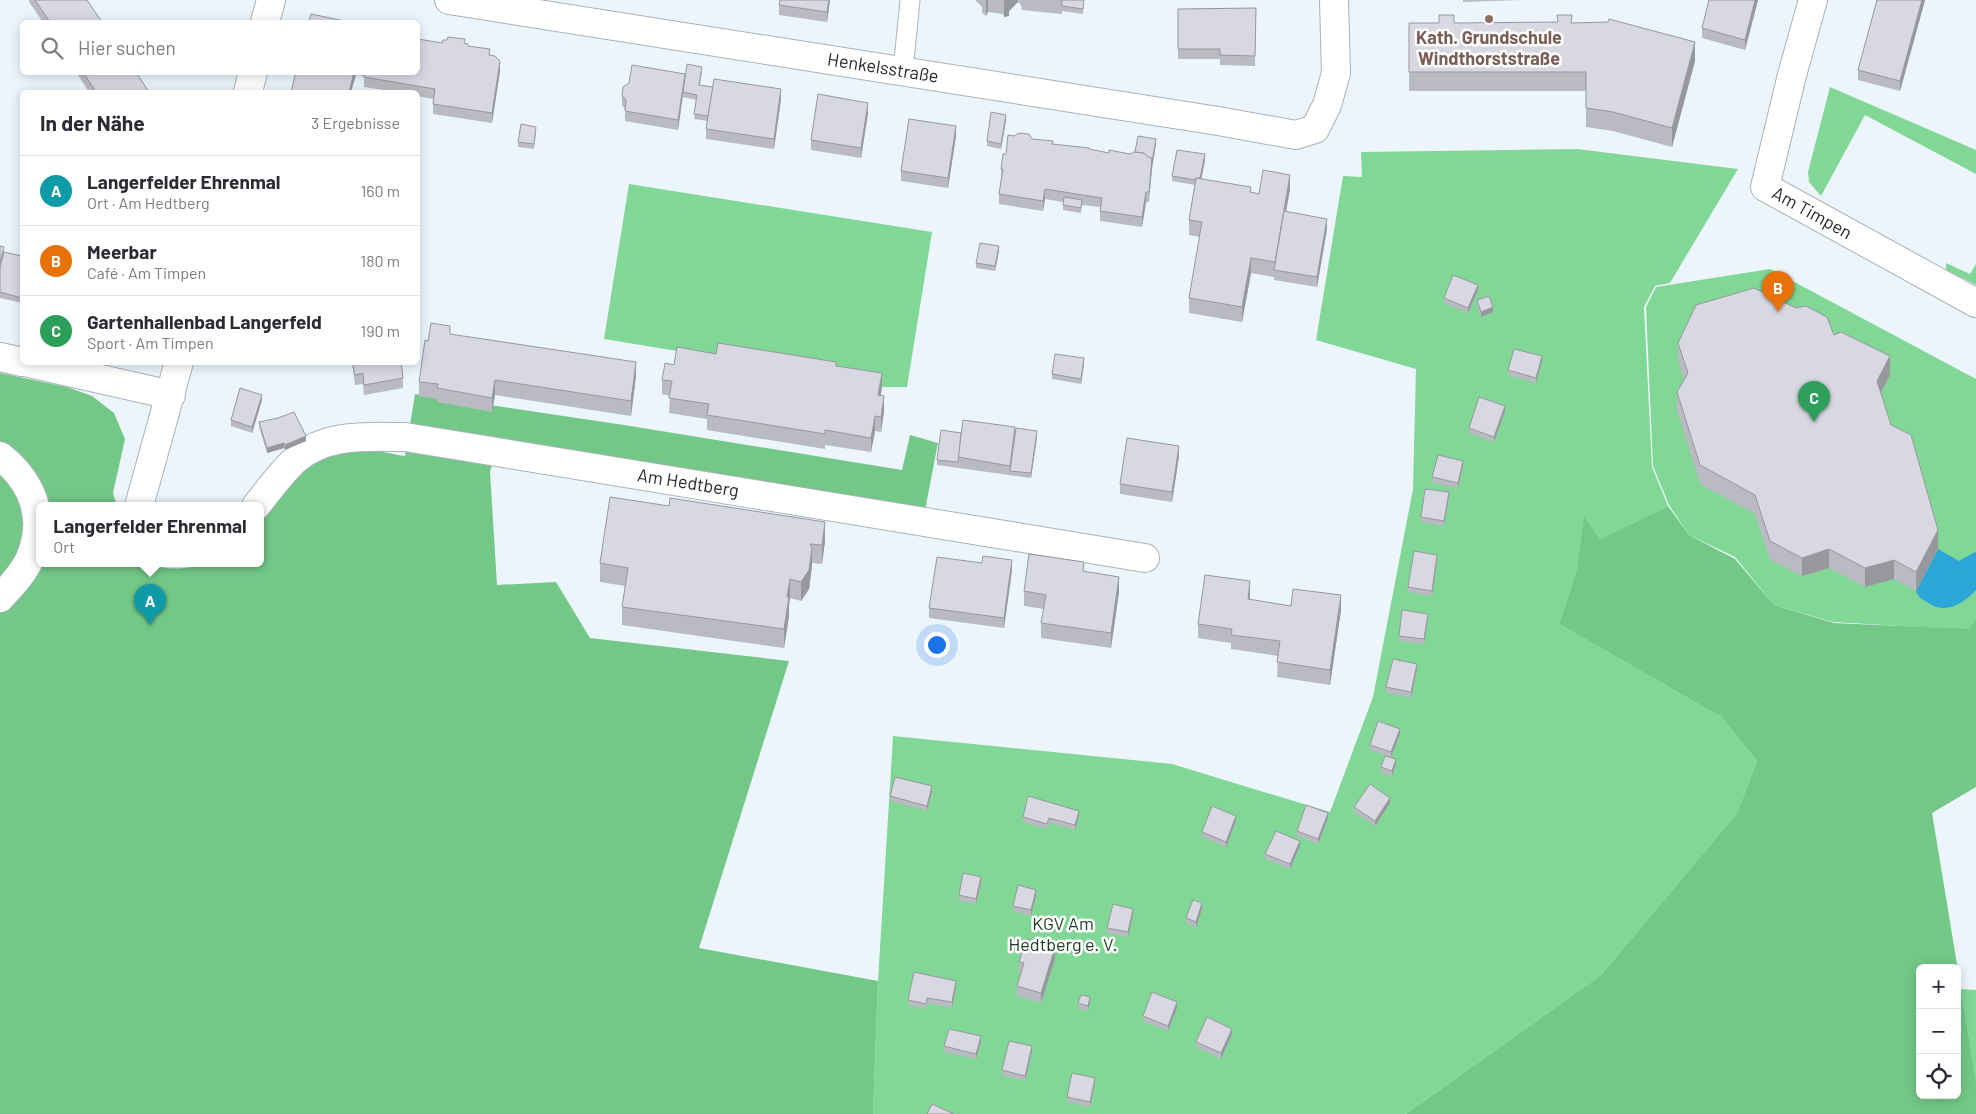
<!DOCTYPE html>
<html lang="de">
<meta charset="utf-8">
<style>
body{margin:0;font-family:Barlow,sans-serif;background:#f2f2f3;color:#2b2b33}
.controls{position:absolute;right:15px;bottom:15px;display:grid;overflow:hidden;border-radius:8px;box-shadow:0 2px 12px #0003}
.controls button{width:45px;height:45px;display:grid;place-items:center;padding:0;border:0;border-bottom:1px solid #e1e1e2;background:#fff;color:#2b2b33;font:25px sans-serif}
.you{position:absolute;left:936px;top:644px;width:18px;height:18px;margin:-12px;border:4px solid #fff;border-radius:50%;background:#1a73e8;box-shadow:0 0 0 8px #1a73e833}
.badge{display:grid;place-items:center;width:32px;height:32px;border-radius:50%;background:#b45309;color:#fff;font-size:16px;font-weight:700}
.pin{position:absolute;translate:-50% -41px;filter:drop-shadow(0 1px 2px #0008)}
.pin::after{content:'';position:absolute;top:26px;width:18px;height:15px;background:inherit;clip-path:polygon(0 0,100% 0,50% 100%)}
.popup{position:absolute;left:36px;top:502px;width:228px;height:65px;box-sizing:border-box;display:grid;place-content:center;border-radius:8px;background:#fff;filter:drop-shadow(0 1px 4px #0005);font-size:16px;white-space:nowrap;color:#7c7c81}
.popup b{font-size:19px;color:#2b2b33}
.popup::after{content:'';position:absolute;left:50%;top:100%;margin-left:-10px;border:10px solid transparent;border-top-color:#fff}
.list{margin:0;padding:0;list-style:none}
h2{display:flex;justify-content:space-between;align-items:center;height:65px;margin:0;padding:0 20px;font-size:21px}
h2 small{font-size:16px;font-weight:400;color:#7c7c81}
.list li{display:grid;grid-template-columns:32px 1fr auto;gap:15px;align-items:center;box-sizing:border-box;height:70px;padding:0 20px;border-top:1px solid #e1e1e2}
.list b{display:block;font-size:19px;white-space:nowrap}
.list p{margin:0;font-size:16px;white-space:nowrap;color:#7c7c81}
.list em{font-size:16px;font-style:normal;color:#7c7c81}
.icon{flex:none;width:28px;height:28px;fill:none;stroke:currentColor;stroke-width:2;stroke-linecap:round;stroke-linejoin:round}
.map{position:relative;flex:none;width:1976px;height:1114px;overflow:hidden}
.search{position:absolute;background:#fff;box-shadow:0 2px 12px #0003;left:20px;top:20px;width:400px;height:55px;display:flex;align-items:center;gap:12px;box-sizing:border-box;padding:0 18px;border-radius:8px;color:#7c7c81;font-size:19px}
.panel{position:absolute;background:#fff;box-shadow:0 2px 12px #0003;left:20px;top:90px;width:400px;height:275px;border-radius:8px}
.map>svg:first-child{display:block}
</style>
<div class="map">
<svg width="1976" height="1114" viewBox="0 0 1976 1114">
<rect width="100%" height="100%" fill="#ecf5fc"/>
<g fill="#81d796">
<path d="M1830,87L1976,150V174L1865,115L1821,196L1809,182L1808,172Z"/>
<path d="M1577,149L1738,169L1670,283L1655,286L1644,307L1652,467L1668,506L1600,539L1584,517L1576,572L1559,624L1721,717L1757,761L1737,813L1601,975L1406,1114H873L878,981L893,736L1172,764L1330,812L1373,697L1413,489L1416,369L1316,340L1343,176L1362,177L1361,152Z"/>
<path d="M629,184L932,232L907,387H882L836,380V377L604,339Z"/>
<path d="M1946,263L1970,274L1976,264V285L1946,270Z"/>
<path d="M1770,269L1976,379V622L1970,630L1833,622L1774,605L1735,557L1689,535L1669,505L1653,466L1646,307L1656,287Z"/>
<path d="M1961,989L1976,990V1079Z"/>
</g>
<g fill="#73c888" fill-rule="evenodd">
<path d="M0,373L67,387L92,396L114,413L125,439L113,493L117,506H40V564H154C166,572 191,568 205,564H260V518C285,489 307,454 348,448C361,446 391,454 405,456L415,394L624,425L902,470L910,435L938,443L925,510L498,445L490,472L497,585L556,582L590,638L789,661L699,948L878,981L873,1114H0Z"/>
<path d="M1668,506L1689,535L1735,559L1774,605L1834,623L1968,629L1976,620V787L1932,813L1976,1079V1114H1406L1601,975L1737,813L1757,761L1721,717L1559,624L1576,572L1584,516L1600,539ZM1920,968H1957V1095H1920Z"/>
</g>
<path fill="#2ca6d6" d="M1938,549L1959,561L1975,552L1976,553V590C1964,603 1947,614 1930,604C1923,600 1919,598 1916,591Z"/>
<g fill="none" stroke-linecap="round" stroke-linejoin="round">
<g stroke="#aab2ba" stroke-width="21">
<path id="lane" d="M903,71L910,0"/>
</g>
<g stroke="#aab2ba" stroke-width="30">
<g id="street">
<path d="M449,0L1218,121L1296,135L1315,129L1327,105L1336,73L1334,0"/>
<path d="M1813,0L1792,75L1765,187L1976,303"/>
<path d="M265,22L271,0"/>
<path d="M248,92L253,72"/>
<path d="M0,357L22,362"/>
<path d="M25,362L171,395"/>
<path d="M0,456C33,482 47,518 30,558C24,573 10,587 0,598"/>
<path d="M139,506L179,362"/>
<path d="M256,506C268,491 281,473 295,460C326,433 367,437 405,437L1145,558"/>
</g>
</g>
<use href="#lane" stroke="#fff" stroke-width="19"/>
<use href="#street" stroke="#fff" stroke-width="28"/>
</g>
<g fill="#babac2">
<path d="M29,0H87L102,22H43L29,2Z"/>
<path d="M830,0L827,22L779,15V5Z"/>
<path d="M975,0H1084L1083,14L1062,11V9V14L1022,10L1021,5L1018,2L1009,11V16L1004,17L1003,14L988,12L986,16L982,13V7Z"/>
<path d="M1463,0H1520L1463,2Z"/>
<path d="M1758,0L1745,50L1702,38V28Z"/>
<path d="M1925,0L1900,91L1858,80V70Z"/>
<path d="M1256,8L1255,66L1220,65V59H1178V9Z"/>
<path d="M1409,23H1572L1695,61L1672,147L1613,131L1586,127V91H1409Z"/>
<path d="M442,43H465L468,46L490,55L500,71L492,123L433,114V99L418,96V92H397L364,87V76L356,75L296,72H418Z"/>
<path d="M76,72H136L149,92H89Z"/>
<path d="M702,72L700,85L781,99L774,149L706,139V129L708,121L694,119L697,100L683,97L678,130L625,121V109L622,105V95L685,79Z"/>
<path d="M868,113L861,158L811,150V140Z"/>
<path d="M1006,120L1001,149L987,146V141Z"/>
<path d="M536,132L534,149L518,147V142Z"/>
<path d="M956,136L948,188L901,181V171Z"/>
<path d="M1032,139L1053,144L1109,153L1130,154L1156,144L1152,168L1149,202H1146L1142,227L1100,221V207L1082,205L1081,213L1063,210V202L1045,199L1043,211L999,204V194L1001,179V169L1006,154Z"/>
<path d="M1205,160L1201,179L1259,194L1290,189L1286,211L1327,229L1317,287L1274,280V277L1251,273L1242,322L1189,313V298L1200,237L1189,235V220L1195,185L1172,181V176Z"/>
<path d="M0,246L4,247V252L22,256V303L0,298Z"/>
<path d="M999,251L995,271L976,268V263Z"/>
<path d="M1478,290L1468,313L1444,303V298Z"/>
<path d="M1477,300L1493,312L1481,317L1477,305Z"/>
<path d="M450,334L636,376L631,416L495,395L492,412L437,402V399L419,396V382L428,341Z"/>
<path d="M1834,335L1890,375L1881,393L1891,425L1938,549L1916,591L1894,579L1865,587L1829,568L1802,576L1770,560L1755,514L1700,484L1677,410V392L1684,380L1678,361V343Z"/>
<path d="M716,354L836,366L882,387L881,395L884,411L881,432L875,431L871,452L825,445V449L707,430V419L669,413L670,396L662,394V380L674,365Z"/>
<path d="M1542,361L1536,383L1508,375V370Z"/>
<path d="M352,362H401L403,378V388L364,395L363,384L355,385Z"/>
<path d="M1084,364L1081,384L1052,379V374Z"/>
<path d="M262,400L252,433L231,426V420Z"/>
<path d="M1505,411L1494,442L1469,433V428Z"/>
<path d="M259,422L306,441L285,450L284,448L267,453L259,427Z"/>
<path d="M1015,431L1037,437L1031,478L937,465V460L961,433Z"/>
<path d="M1179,456L1172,502L1120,494V484Z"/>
<path d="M1463,466L1458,488L1432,483V477Z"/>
<path d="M1449,497L1444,526L1421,522V517Z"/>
<path d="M825,541L822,564L812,563L809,589L801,601L790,598L789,605V616L784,648L622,625V607L625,586L600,582V563Z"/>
<path d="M1437,560L1432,596L1408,592V587Z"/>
<path d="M1012,570L1004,628L929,618V608Z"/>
<path d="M1084,572L1119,592L1111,648L1041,638V623L1044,609L1024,606V591Z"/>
<path d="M1250,596V600L1291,606L1341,610L1330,685L1277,677L1278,656L1231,649V643L1198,638V624Z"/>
<path d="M1428,619L1424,644L1399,641V636Z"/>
<path d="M1417,669L1411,698L1386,692V687Z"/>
<path d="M1400,734L1391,757L1370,750V745Z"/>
<path d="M1396,764L1392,776L1381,773V767Z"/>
<path d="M932,791L927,811L890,801V796Z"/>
<path d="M1390,803L1375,826L1354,812V807Z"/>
<path d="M1079,816L1075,830L1049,823L1047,829L1023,822V817Z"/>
<path d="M1328,818L1318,844L1297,836V831Z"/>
<path d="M1236,821L1226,847L1202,837V832Z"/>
<path d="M1300,846L1290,869L1265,859V854Z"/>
<path d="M981,882L976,904L959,901V895Z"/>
<path d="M1036,895L1031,916L1013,911V906Z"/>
<path d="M1202,909L1196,927L1186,923V918Z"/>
<path d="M1133,914L1128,937L1107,933V928Z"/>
<path d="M1055,959L1041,1003L1017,996V986L1021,973L1019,972V962Z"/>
<path d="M956,986L952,1008L927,1003L926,1009L908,1005V1000Z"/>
<path d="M1090,1002L1088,1011L1078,1009V1003Z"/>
<path d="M1177,1008L1168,1031L1143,1021V1016Z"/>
<path d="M1232,1034L1221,1059L1196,1047V1042Z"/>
<path d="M981,1041L976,1059L944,1052V1046Z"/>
<path d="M1032,1051L1025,1081L1002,1075V1070Z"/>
<path d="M1095,1083L1090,1107L1067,1102V1097Z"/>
</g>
<g fill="#97979e">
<path d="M829,0H830L827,22V12Z"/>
<path d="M986,0H988V12L986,16Z"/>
<path d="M1004,0H1018V2L1009,11V16L1004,17Z"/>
<path d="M1755,0H1758L1745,50V40Z"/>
<path d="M1922,0H1925L1900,91V81Z"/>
<path d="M1695,42V61L1672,147V128Z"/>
<path d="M500,61V71L492,123V113Z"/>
<path d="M354,72H356V75L351,92H349Z"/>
<path d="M685,74V84L683,92L678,130V120Z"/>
<path d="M781,89V99L774,149V139Z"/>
<path d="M868,103V113L861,158V148Z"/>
<path d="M1006,115V120L1001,149V144Z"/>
<path d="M956,126V136L948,188V178Z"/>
<path d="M1156,139V144L1152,168L1149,202L1152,158Z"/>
<path d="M1205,154V160L1200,186V181Z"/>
<path d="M1290,175V189L1276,270H1275V262Z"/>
<path d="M1045,189V199L1043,211V201Z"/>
<path d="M1146,192V202L1142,227V217Z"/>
<path d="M1327,219V229L1317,287V277Z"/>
<path d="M999,246V251L995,271V266Z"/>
<path d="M1251,258V273L1242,322V307Z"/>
<path d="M1478,285V290L1468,313V308Z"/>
<path d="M1493,307V312L1481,317V312Z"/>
<path d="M1542,356V361L1536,383V378Z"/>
<path d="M1890,356V375L1877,400V381Z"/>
<path d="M1084,358V364L1081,384V379Z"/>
<path d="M636,362V376L631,416V401Z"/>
<path d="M882,373V387L878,410V395Z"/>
<path d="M495,380V395L492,412V398Z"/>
<path d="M262,395V400L252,433V427Z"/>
<path d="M884,396V411L881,432V417Z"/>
<path d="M1505,406V411L1494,442V437Z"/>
<path d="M875,416V431L871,452V438Z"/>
<path d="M1037,431V437L1031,478V473Z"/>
<path d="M306,436V441L285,450V445Z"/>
<path d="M284,443V448L267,453V448Z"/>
<path d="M1179,446V456L1172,502V492Z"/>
<path d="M1463,461V466L1458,488V483Z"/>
<path d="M1449,492V497L1444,526V521Z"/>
<path d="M825,522V541L822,564V545Z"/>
<path d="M1938,530V549L1916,591V572Z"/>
<path d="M812,548V567L809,589L801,601V582Z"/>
<path d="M1829,549V568L1802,576V558Z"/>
<path d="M1437,555V560L1432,596V591Z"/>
<path d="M1012,560V570L1004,628V618Z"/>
<path d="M1894,560V579L1865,587V568Z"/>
<path d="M1119,577V592L1111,648V633Z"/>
<path d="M790,579V598L789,605V616L784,648V629L787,597Z"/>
<path d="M1250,581V596L1248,614V599Z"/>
<path d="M1341,595V610L1330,685V670Z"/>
<path d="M1428,614V619L1424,644V639Z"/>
<path d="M1417,664V669L1411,698V692Z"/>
<path d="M1400,729V734L1391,757V752Z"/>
<path d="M1396,759V764L1392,776V771Z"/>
<path d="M932,786V791L927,811V806Z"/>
<path d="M1390,798V803L1375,826V821Z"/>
<path d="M1079,811V816L1075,830V825Z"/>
<path d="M1328,813V818L1318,844V839Z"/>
<path d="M1236,816V821L1226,847V842Z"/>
<path d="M1300,841V846L1290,869V864Z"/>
<path d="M981,877V882L976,904V899Z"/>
<path d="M1036,890V895L1031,916V910Z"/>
<path d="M1202,903V909L1196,927V922Z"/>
<path d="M1133,909V914L1128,937V932Z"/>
<path d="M1055,948V959L1041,1003V993Z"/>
<path d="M956,981V986L952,1008V1002Z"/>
<path d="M1090,997V1002L1088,1011V1006Z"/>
<path d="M1177,1002V1008L1168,1031V1026Z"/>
<path d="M1232,1029V1034L1221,1059V1053Z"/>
<path d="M981,1036V1041L976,1059V1054Z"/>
<path d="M1032,1046V1051L1025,1081V1076Z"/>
<path d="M1095,1078V1083L1090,1107V1102Z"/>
</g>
<g fill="#d8d8e2" stroke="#97979e">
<path d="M35,0H87L102,22H50Z"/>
<path d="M780,0H829L827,12L779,5Z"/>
<path d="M1062,0H1084L1083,9L1062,6Z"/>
<path d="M1709,0H1755L1745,40L1702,28Z"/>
<path d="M1877,0H1922L1900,81L1858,70Z"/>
<path d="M1256,8L1255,56L1220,55V49H1178V9Z"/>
<path d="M311,14L349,22H309Z"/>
<path d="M1439,15H1454V23L1558,22L1557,15H1572L1571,23L1608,22L1609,19L1695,42L1672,128L1613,112L1586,108V72H1409V23H1439Z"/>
<path d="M448,37L465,39L464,43L468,44V46L490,49L489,55L495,56L500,61L492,113L433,104L435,89L364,77V72H418V39L442,43L443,40H447Z"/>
<path d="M687,64L702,67L699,85L713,87L708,116L694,114L697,95L683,92Z"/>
<path d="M632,65L685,74L678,120L625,111L626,100L622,95L623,87L629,83Z"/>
<path d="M83,72H136L149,92H96Z"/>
<path d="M296,72H354L349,92H291Z"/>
<path d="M714,79L781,89L774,139L706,129Z"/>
<path d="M818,94L868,103L861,148L811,140Z"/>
<path d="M991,112L1006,115L1001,144L987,141Z"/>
<path d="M909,119L956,126L948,178L901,171Z"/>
<path d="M521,124L536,127L534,144L518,142Z"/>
<path d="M1019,133L1029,134L1032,139L1053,141L1052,144L1089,148V149L1109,153V150L1130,154L1134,152L1144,153L1148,157L1152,158L1149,192H1146L1142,217L1100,211L1102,198L1045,189L1043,201L999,194L1003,169H1001L1003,154H1006L1008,135L1014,136Z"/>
<path d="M1138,136L1156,139L1152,162V158L1148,157L1144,153L1135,152Z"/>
<path d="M1177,150L1205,154L1200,178H1196V180L1172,176Z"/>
<path d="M1263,170L1290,175L1275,262L1251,258L1242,307L1189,298L1202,222L1189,220L1196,178L1251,187L1250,192L1259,194Z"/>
<path d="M1064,197L1082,200L1081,208L1063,205Z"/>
<path d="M1284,211L1327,219L1317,277L1274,270Z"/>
<path d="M980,243L999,246L995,266L976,263Z"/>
<path d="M0,246L4,247L0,263Z"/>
<path d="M4,252L22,256V298L0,292V268Z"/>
<path d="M1453,275L1478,285L1468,308L1444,298Z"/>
<path d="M1754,288L1796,308L1806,306L1827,317L1834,335L1841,332L1890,356L1877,381L1891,425L1911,435L1938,530L1916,572L1894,560L1865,568L1829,549L1802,558L1770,541L1755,495L1700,465L1677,392L1688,373L1678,343L1696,305Z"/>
<path d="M1489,296L1493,307L1481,312L1477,300Z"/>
<path d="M431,323L450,326V334L636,362L631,401L495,380L492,398L437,388L438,384L419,382L425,340L428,341Z"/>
<path d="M718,343L836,362V366L882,373L878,395L884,396L881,417L875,416L871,438L825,430V434L707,415L709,404L669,398L672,381L662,380L665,363L674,365L677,347L716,354Z"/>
<path d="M1514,349L1542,356L1536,378L1508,370Z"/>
<path d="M1055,354L1084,358L1081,379L1052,374Z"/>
<path d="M352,362H401L403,378L364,385L363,373L355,375Z"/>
<path d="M240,388L262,395L252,427L231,420Z"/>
<path d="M1479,397L1505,406L1494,437L1469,428Z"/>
<path d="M294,412L306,436L285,445L284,443L267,448L259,422L278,418Z"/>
<path d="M963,420L1015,427L1010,466L958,457Z"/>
<path d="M1016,428L1037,431L1031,473L1010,471Z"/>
<path d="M941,430L961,433L958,462L937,460Z"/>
<path d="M1127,438L1179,446L1172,492L1120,484Z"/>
<path d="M1438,455L1463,461L1458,483L1432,477Z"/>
<path d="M1425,489L1449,492L1444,521L1421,517Z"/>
<path d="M610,497L669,506L670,498L825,522L822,545L810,544L812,548L809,570L801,582L790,579L787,597H789L784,629L622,607L628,568L600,563Z"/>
<path d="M1414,551L1437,555L1432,591L1408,587Z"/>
<path d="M1029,554L1084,562L1083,571L1119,577L1111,633L1041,623L1046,595L1024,591Z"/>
<path d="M983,556L1012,560L1004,618L929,608L937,557L982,563Z"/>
<path d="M1205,575L1250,581L1248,599L1291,606L1293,589L1341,595L1330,670L1277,662L1280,641L1231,635L1232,629L1198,624Z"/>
<path d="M1402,610L1428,614L1424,639L1399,636Z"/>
<path d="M1393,659L1417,664L1411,692L1386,687Z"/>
<path d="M1378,721L1400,729L1391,752L1370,745Z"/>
<path d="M1385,756L1396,759L1392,771L1381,767Z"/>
<path d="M895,777L932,786L927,806L890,796Z"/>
<path d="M1370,784L1390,798L1375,821L1354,807Z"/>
<path d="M1028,796L1079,811L1075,825L1049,818L1047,824L1023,817Z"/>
<path d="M1306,805L1328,813L1318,839L1297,831Z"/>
<path d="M1212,806L1236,816L1226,842L1202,832Z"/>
<path d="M1276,831L1300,841L1290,864L1265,854Z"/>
<path d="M963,873L981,877L976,899L959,895Z"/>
<path d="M1018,885L1036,890L1031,910L1013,906Z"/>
<path d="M1193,900L1202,903L1196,922L1186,918Z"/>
<path d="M1113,904L1133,909L1128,932L1107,928Z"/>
<path d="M1026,939L1055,948L1041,993L1017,986L1024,963L1019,962Z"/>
<path d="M914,972L956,981L952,1002L927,998L926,1004L908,1000Z"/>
<path d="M1152,992L1177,1002L1168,1026L1143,1016Z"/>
<path d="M1081,995L1090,997L1088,1006L1078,1003Z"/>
<path d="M1207,1017L1232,1029L1221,1053L1196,1042Z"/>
<path d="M949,1029L981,1036L976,1054L944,1046Z"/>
<path d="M1009,1041L1032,1046L1025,1076L1002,1070Z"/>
<path d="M1072,1073L1095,1078L1090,1102L1067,1097Z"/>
<path d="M932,1104L954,1114H927Z"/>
</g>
<circle fill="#8d6e63" stroke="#fff" stroke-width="2" cx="1489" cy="19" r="5"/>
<g text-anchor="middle" stroke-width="5" stroke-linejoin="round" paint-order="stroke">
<g font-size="18" font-weight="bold" fill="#785e54" stroke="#fff">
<text x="1489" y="44">Kath. Grundschule<tspan x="1489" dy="21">Windthorststraße</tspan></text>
</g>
<g font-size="18" fill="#26292c" stroke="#fff">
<text transform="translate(883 68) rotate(9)" y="6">Henkelsstraße</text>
<text transform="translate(1812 213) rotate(29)" y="6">Am Timpen</text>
<text transform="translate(688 483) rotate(9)" y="6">Am Hedtberg</text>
</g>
<g font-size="18" fill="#183c22" stroke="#fff">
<text x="1063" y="930">KGV Am<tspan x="1063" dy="21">Hedtberg e. V.</tspan></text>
</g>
</g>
</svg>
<div class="controls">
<button>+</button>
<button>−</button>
<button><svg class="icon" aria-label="locate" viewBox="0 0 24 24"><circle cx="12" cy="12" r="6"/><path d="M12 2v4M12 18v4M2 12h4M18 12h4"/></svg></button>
</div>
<div class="you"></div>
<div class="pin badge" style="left:150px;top:625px;background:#0f9aa8">A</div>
<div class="popup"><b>Langerfelder Ehrenmal</b>Ort</div>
<div class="pin badge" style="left:1778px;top:312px;background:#e8710a">B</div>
<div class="pin badge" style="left:1814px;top:422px;background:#2e9e5b">C</div>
<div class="search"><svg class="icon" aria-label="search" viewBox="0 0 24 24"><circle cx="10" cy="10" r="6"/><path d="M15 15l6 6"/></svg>Hier suchen</div>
<section class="panel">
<h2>In der Nähe<small>3 Ergebnisse</small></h2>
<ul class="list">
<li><span class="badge" style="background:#0f9aa8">A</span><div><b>Langerfelder Ehrenmal</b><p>Ort · Am Hedtberg</p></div><em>160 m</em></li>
<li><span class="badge" style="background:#e8710a">B</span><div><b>Meerbar</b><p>Café · Am Timpen</p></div><em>180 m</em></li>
<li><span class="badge" style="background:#2e9e5b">C</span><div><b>Gartenhallenbad Langerfeld</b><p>Sport · Am Timpen</p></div><em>190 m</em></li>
</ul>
</section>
</div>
